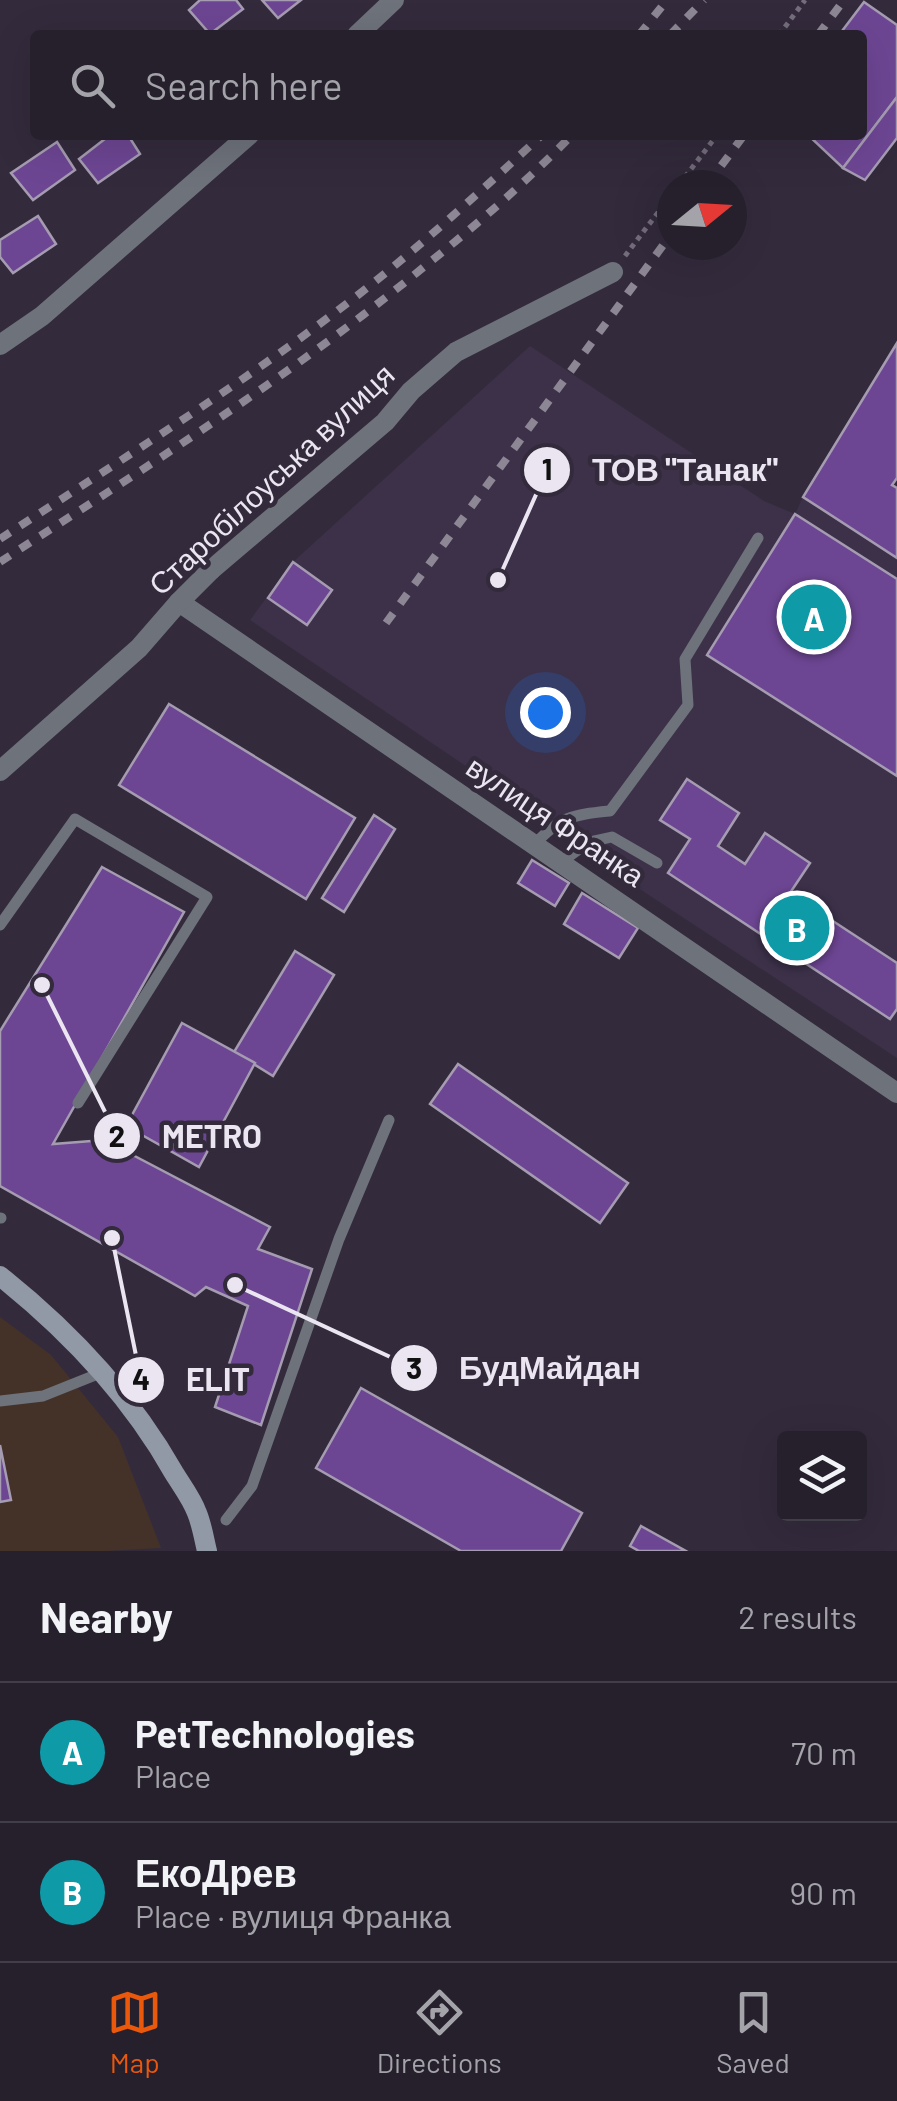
<!DOCTYPE html>
<meta charset="utf-8">
<style>
body{margin:0;font-family:Barlow,sans-serif;background:#322d39;color:#f1f3f6}
.controls{position:absolute;right:30px;bottom:30px;display:grid;overflow:hidden;border-radius:10px;box-shadow:0 10px 40px #0002}
.controls button{width:90px;height:90px;display:grid;place-items:center;padding:0;border:0;border-bottom:2px solid #423e49;background:#26202d;color:#f1f3f6;font:50px sans-serif}
.compass{position:absolute;left:657px;top:170px;width:90px;height:90px;border-radius:50%;background:#26202d;box-shadow:0 10px 40px #0002;rotate:72deg}
.you{position:absolute;left:545px;top:712px;width:35px;height:35px;margin:-25px;border:8px solid #fff;border-radius:50%;background:#1a73e8;box-shadow:0 0 0 15px #1a73e833}
.badge{display:grid;place-items:center;width:65px;height:65px;border-radius:50%;background:#ea580c;color:#fff;font-size:32px;font-weight:700}
.pin{position:absolute;translate:-50% -50%;border:5px solid #fff;box-shadow:0 2px 10px #0006}
.list{margin:0;padding:0;list-style:none}
h2{display:flex;justify-content:space-between;align-items:center;height:130px;margin:0;padding:0 40px;font-size:42px}
h2 small{font-size:32px;font-weight:400;color:#a4a3aa}
.list li{display:grid;grid-template-columns:65px 1fr auto;gap:30px;align-items:center;box-sizing:border-box;height:140px;padding:0 40px;border-top:2px solid #423e49}
.list b{display:block;font-size:38px;white-space:nowrap}
.list p{margin:0;font-size:32px;white-space:nowrap;color:#a4a3aa}
.list em{font-size:32px;font-style:normal;color:#a4a3aa}
.icon{flex:none;width:55px;height:55px;fill:none;stroke:currentColor;stroke-width:2;stroke-linecap:round;stroke-linejoin:round}
.map{position:relative;flex:none;width:897px;height:1551px;overflow:hidden}
.search{position:absolute;background:#26202d;box-shadow:0 10px 40px #0002;left:30px;right:30px;top:30px;height:110px;display:flex;align-items:center;gap:25px;box-sizing:border-box;padding:0 35px;border-radius:10px;color:#a4a3aa;font-size:38px}
.sheet{height:410px;background:#26202d}
nav{display:flex;justify-content:space-around;align-items:center;box-sizing:border-box;height:140px;border-top:2px solid #423e49;background:#26202d;font-size:28px;color:#a4a3aa}
nav a{display:grid;justify-items:center;gap:5px}
nav .on{color:#ea580c}
.map>svg:first-child{display:block}
</style>
<div class="map">
<svg width="897" height="1551" viewBox="0 0 897 1551">
<rect width="100%" height="100%" fill="#332b3c"/>
<path fill="#443229" d="M0,1317L51,1355L118,1437L161,1548L106,1551H0Z"/>
<path fill="#3c3149" d="M530,346L764,501L795,514L803,497L897,558V1058L591,857L589,830L566,833L553,825L250,620L293,562Z"/>
<g fill="#6d4693" stroke="#a59cb1" stroke-width="2.5">
<path d="M200,0H236L243,9L210,34L189,10Z"/>
<path d="M262,0H301L278,18Z"/>
<path d="M864,2L897,25V97L843,168L808,135H862V35H839Z"/>
<path d="M897,97V138L865,180L843,168Z"/>
<path d="M110,135H128L140,154L98,183L79,159Z"/>
<path d="M57,142L75,170L33,200L11,173Z"/>
<path d="M38,216L56,244L13,273L0,257V240Z"/>
<path d="M897,343V478L892,485L897,488V558L803,497Z"/>
<path d="M795,514L897,579V776L707,655Z"/>
<path d="M293,562L332,590L307,625L268,598Z"/>
<path d="M169,704L355,818L306,899L119,785Z"/>
<path d="M687,779L739,813L718,846L745,864L765,833L810,863L790,893L897,963V1009L890,1019L668,873L690,839L660,820Z"/>
<path d="M374,815L395,829L344,912L322,898Z"/>
<path d="M532,860L569,883L555,906L518,883Z"/>
<path d="M102,867L184,912L53,1144L104,1140L270,1227L258,1249L312,1269L261,1425L215,1407L248,1306L206,1287L195,1296L0,1186V1031Z"/>
<path d="M582,893L638,928L619,958L564,924Z"/>
<path d="M295,951L334,975L273,1076L234,1052Z"/>
<path d="M182,1023L255,1063L199,1167L126,1126Z"/>
<path d="M458,1064L628,1183L600,1223L430,1104Z"/>
<path d="M361,1388L582,1513L561,1551H461L316,1468Z"/>
<path d="M0,1445L11,1500L0,1502Z"/>
<path d="M641,1526L686,1551H639L630,1546Z"/>
</g>
<g fill="none" stroke-linecap="round" stroke-linejoin="round">
<g stroke="#746d7c" stroke-width="5" stroke-dasharray="5 5" stroke-linecap="butt">
<path d="M779,35L805,0"/>
<path d="M679,185L717,135"/>
<path d="M625,256L672,194"/>
</g>
<g stroke="#6e727b" stroke-width="11">
<path d="M534,845C561,816 572,815 610,811L688,705L685,659L758,538"/>
<path d="M561,862L589,842L612,837L657,863"/>
<path d="M0,925L75,819L207,897L78,1103"/>
<path d="M0,1218H1"/>
<path d="M0,1401L43,1396L103,1372"/>
<path d="M226,1520L252,1486L339,1239L389,1120"/>
</g>
<g stroke="#6e727b" stroke-width="20">
<path d="M357,35L394,0"/>
<path d="M0,345L42,316L249,135"/>
<path d="M211,570L385,422L411,391L456,352L613,272"/>
<path d="M179,602L897,1093"/>
</g>
<path stroke="#6e727b" stroke-width="20" d="M0,771L139,648L179,602L211,570"/>
<path stroke="#9198a6" stroke-width="20" d="M0,1276C69,1331 130,1395 174,1473C182,1486 192,1499 197,1513C202,1525 204,1539 207,1551"/>
<g stroke="#8d8694" stroke-width="8" stroke-dasharray="12 12" stroke-linecap="butt">
<path d="M639,35L667,0"/>
<path d="M670,35L704,0"/>
<path d="M818,35L844,0"/>
<path d="M707,185L744,135"/>
<path d="M0,539C121,460 244,383 358,295C422,245 482,190 542,135"/>
<path d="M0,562C147,467 295,373 430,262C480,222 528,180 572,135"/>
<path d="M386,623L672,233"/>
</g>
</g>
<g text-anchor="middle" stroke-width="9" stroke-linejoin="round" paint-order="stroke">
<g font-size="30" fill="#eae5f0" stroke="#332b3c">
<text transform="translate(272 480) rotate(-43)" y="10">Старобілоуська вулиця</text>
<text transform="translate(555 822) rotate(34)" y="10">вулиця Франка</text>
</g>
</g>
<path fill="none" stroke="#eae5f0" stroke-width="4" d="M498 580L547 470M42 985L117 1136M235 1285L414 1368M112 1238L141 1380"/>
<g fill="#eae5f0" stroke="#332b3c" stroke-width="4">
<circle cx="498" cy="580" r="10"/>
<circle cx="42" cy="985" r="10"/>
<circle cx="235" cy="1285" r="10"/>
<circle cx="112" cy="1238" r="10"/>
<circle cx="547" cy="470" r="25"/>
<circle cx="117" cy="1136" r="25"/>
<circle cx="414" cy="1368" r="25"/>
<circle cx="141" cy="1380" r="25"/>
</g>
<g font-size="30" text-anchor="middle" font-weight="bold" fill="#111">
<text x="547" y="480">1</text>
<text x="117" y="1147">2</text>
<text x="414" y="1379">3</text>
<text x="141" y="1390">4</text>
</g>
<g font-size="32" text-anchor="middle" font-weight="bold" fill="#eae5f0" stroke="#332b3c" stroke-width="9" stroke-linejoin="round" paint-order="stroke">
<text x="685" y="481">ТОВ "Танак"</text>
<text x="212" y="1148">METRO</text>
<text x="550" y="1379">БудМайдан</text>
<text x="218" y="1391">ELIT</text>
</g>
</svg>
<div class="controls">
<button><svg class="icon" aria-label="layers" viewBox="0 0 24 24"><path d="M12 4l9 5-9 5-9-5zM3 14l9 5 9-5"/></svg></button>
</div>
<svg class="compass" viewBox="-18 -18 36 36"><path d="M0-13l5 13h-10z" fill="#e53935"/><path d="M0 13l5-13h-10z" fill="#a4a3aa"/></svg>
<div class="you"></div>
<div class="pin badge" style="left:814px;top:617px;background:#0f9aa8">A</div>
<div class="pin badge" style="left:797px;top:928px;background:#0f9aa8">B</div>
<div class="search"><svg class="icon" aria-label="search" viewBox="0 0 24 24"><circle cx="10" cy="10" r="6"/><path d="M15 15l6 6"/></svg>Search here</div>
</div>
<section class="sheet">
<h2>Nearby<small>2 results</small></h2>
<ul class="list">
<li><span class="badge" style="background:#0f9aa8">A</span><div><b>PetTechnologies</b><p>Place</p></div><em>70 m</em></li>
<li><span class="badge" style="background:#0f9aa8">B</span><div><b>ЕкоДрев</b><p>Place · вулиця Франка</p></div><em>90 m</em></li>
</ul>
</section>
<nav>
<a class="on"><svg class="icon" aria-label="map" viewBox="0 0 24 24"><path d="M3 6l6-2 6 2 6-2v14l-6 2-6-2-6 2zM9 4v14M15 6v14"/></svg>Map</a>
<a><svg class="icon" aria-label="directions" viewBox="0 0 24 24"><path d="M12 3l9 9-9 9-9-9zM9 14v-3h6M13 9l2 2-2 2"/></svg>Directions</a>
<a><svg class="icon" aria-label="saved" viewBox="0 0 24 24"><path d="M7 4h10v16l-5-4-5 4z"/></svg>Saved</a>
</nav>
